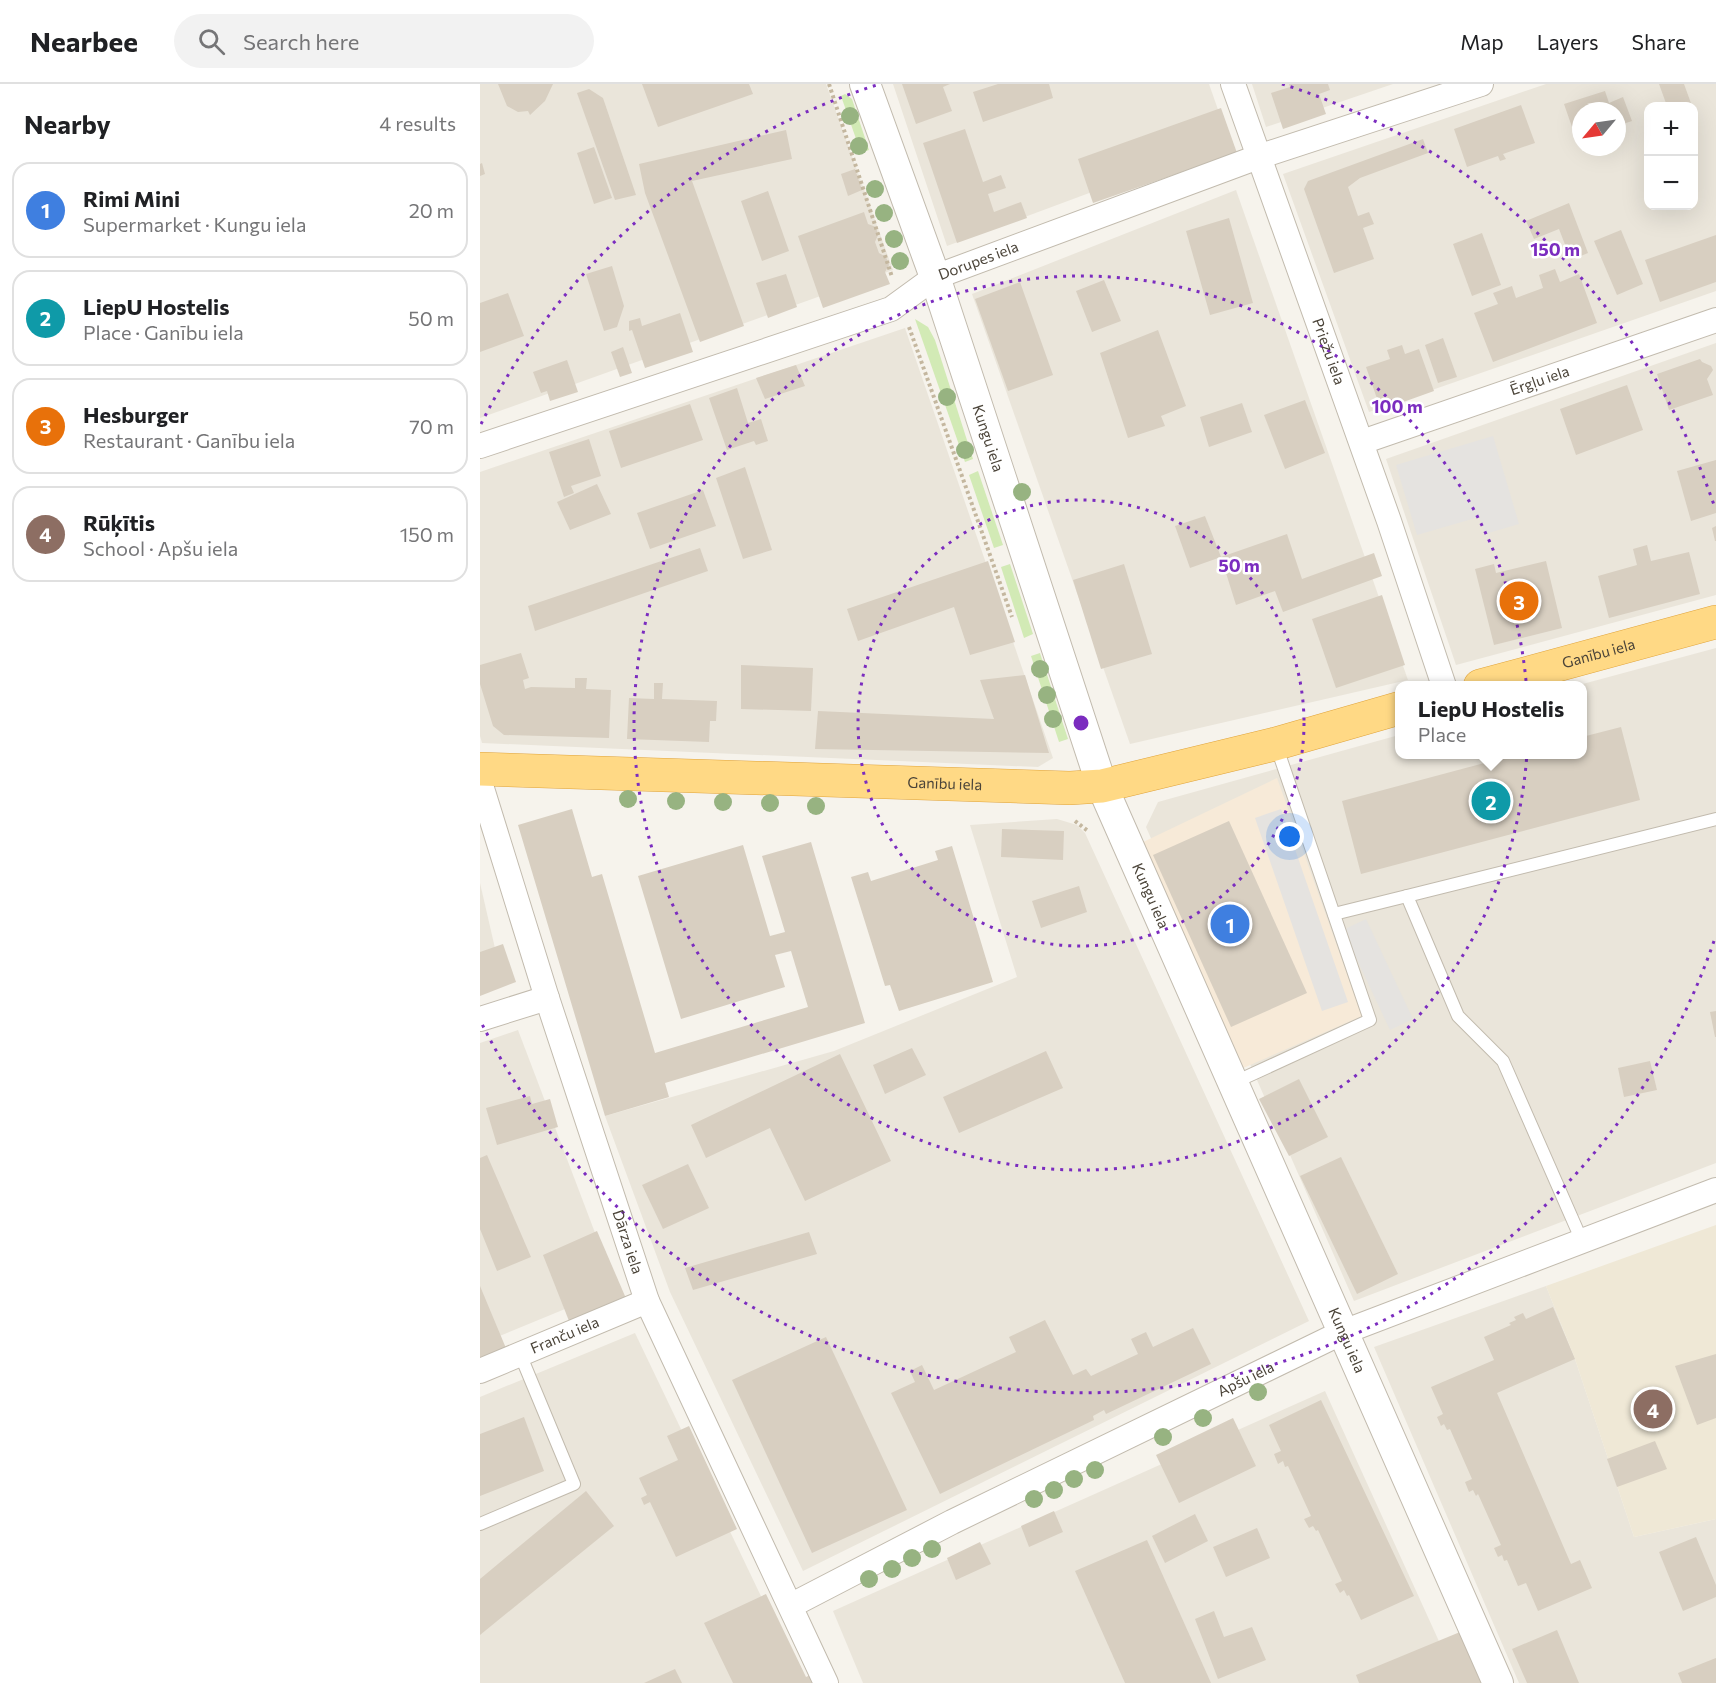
<!DOCTYPE html>
<meta charset="utf-8">
<style>
body{margin:0;font-family:Commissioner,sans-serif;background:#f2f2f2;color:#202124}
.controls{position:absolute;right:18px;top:18px;display:grid;overflow:hidden;border-radius:12px;box-shadow:0 6px 24px #0002}
.controls button{width:54px;height:54px;display:grid;place-items:center;padding:0;border:0;border-bottom:2px solid #e0e0e0;background:#fff;color:#202124;font:30px sans-serif}
.compass{position:absolute;left:1092px;top:18px;width:54px;height:54px;border-radius:50%;background:#fff;box-shadow:0 6px 24px #0002;rotate:241deg}
.you{position:absolute;left:810px;top:753px;width:21px;height:21px;margin:-15px;border:4px solid #fff;border-radius:50%;background:#1a73e8;box-shadow:0 0 0 9px #1a73e833}
.badge{display:grid;place-items:center;width:39px;height:39px;border-radius:50%;background:#d93025;color:#fff;font-size:20px;font-weight:700}
.pin{position:absolute;translate:-50% -50%;border:3px solid #fff;box-shadow:0 2px 6px #0006}
.popup{position:absolute;left:915px;top:597px;width:192px;height:78px;box-sizing:border-box;display:grid;place-content:center;border-radius:12px;background:#fff;filter:drop-shadow(0 2px 4px #0005);font-size:20px;white-space:nowrap;color:#757577}
.popup b{font-size:22px;color:#202124}
.popup::after{content:'';position:absolute;left:50%;top:100%;margin-left:-12px;border:12px solid transparent;border-top-color:#fff}
.list{margin:0;padding:0;list-style:none}
h2{display:flex;justify-content:space-between;align-items:center;height:78px;margin:0;padding:0 24px;font-size:26px}
h2 small{font-size:20px;font-weight:400;color:#757577}
.list li{display:grid;grid-template-columns:39px 1fr auto;gap:18px;align-items:center;box-sizing:border-box;height:96px;margin:0 12px 12px;padding:0 12px;border:2px solid #e0e0e0;border-radius:18px}
.list b{display:block;font-size:22px;white-space:nowrap}
.list p{margin:0;font-size:20px;white-space:nowrap;color:#757577}
.list em{font-size:20px;font-style:normal;color:#757577}
.icon{flex:none;width:33px;height:33px;fill:none;stroke:currentColor;stroke-width:2;stroke-linecap:round;stroke-linejoin:round}
.map{position:relative;flex:none;width:1236px;height:1599px;overflow:hidden}
header{display:flex;align-items:center;gap:36px;box-sizing:border-box;height:84px;padding:0 30px;background:#fff;border-bottom:2px solid #e0e0e0}
header strong{font-size:28px}
nav{display:flex;gap:33px;margin-inline-start:auto;font-size:21px}
.search{width:420px;height:54px;background:#f2f2f2;display:flex;align-items:center;gap:15px;box-sizing:border-box;padding:0 21px;border-radius:33px;color:#757577;font-size:22px}
main{display:flex}
aside{flex:1;background:#fff}
.map>svg:first-child{display:block}
</style>
<header>
<strong>Nearbee</strong>
<div class="search"><svg class="icon" aria-label="search" viewBox="0 0 24 24"><circle cx="10" cy="10" r="6"/><path d="M15 15l6 6"/></svg>Search here</div>
<nav><a>Map</a><a>Layers</a><a>Share</a></nav>
</header>
<main>
<aside>
<h2>Nearby<small>4 results</small></h2>
<ul class="list">
<li><span class="badge" style="background:#3f7fe0">1</span><div><b>Rimi Mini</b><p>Supermarket · Kungu iela</p></div><em>20 m</em></li>
<li><span class="badge" style="background:#0f9aa8">2</span><div><b>LiepU Hostelis</b><p>Place · Ganību iela</p></div><em>50 m</em></li>
<li><span class="badge" style="background:#e8710a">3</span><div><b>Hesburger</b><p>Restaurant · Ganību iela</p></div><em>70 m</em></li>
<li><span class="badge" style="background:#8d6e63">4</span><div><b>Rūķītis</b><p>School · Apšu iela</p></div><em>150 m</em></li>
</ul>
</aside>
<div class="map">
<svg width="1236" height="1599" viewBox="0 0 1236 1599">
<rect width="100%" height="100%" fill="#f6f3ec"/>
<g fill="#eae5da" fill-rule="evenodd">
<path d="M0,0H346L413,186L0,334Z"/>
<path d="M413,0H729L749,57L467,162Z"/>
<path d="M772,0H913L786,43Z"/>
<path d="M1066,0H1236V207L889,328L803,90ZM1168,22H1214V122H1168ZM1101,27H1137V63H1101Z"/>
<path d="M756,106L928,596L650,660L492,210Z"/>
<path d="M425,244L573,674L558,683L2,659L0,652V388Z"/>
<path d="M1236,259V511L976,581L906,375Z"/>
<path d="M1236,564V1079L874,1217L666,743L678,718L919,651L920,670H1102V602L1099,601Z"/>
<path d="M577,735L597,741L605,749L829,1237L323,1487L190,1208L125,1032L354,967L537,893L490,741Z"/>
<path d="M0,799L23,899L0,907Z"/>
<path d="M38,946L136,1204L0,1260V959Z"/>
<path d="M1066,1202L1095,1275L1154,1453L1236,1435V1599H1039L894,1263Z"/>
<path d="M155,1249L290,1531L302,1599H0V1313Z"/>
<path d="M845,1307L978,1599H383L353,1527Z"/>
</g>
<path fill="#f7ead8" d="M797,694L882,932L761,985L659,760Z"/>
<path fill="#efe8d6" d="M1236,1141V1435L1154,1453L1095,1275L1066,1202Z"/>
<g fill="#d2eab5">
<path d="M365,10L372,15L389,66L381,69L361,12Z"/>
<path d="M435,235L448,243L455,256L493,375L485,378Z"/>
<path d="M498,387L523,461L514,464L489,391Z"/>
<path d="M530,480L553,550L544,554L521,483Z"/>
<path d="M560,569L588,655L579,658L551,572Z"/>
</g>
<g fill="#e5e3e0">
<path d="M1013,352L1039,440L1005,450L999,433L937,451L916,381Z"/>
<path d="M801,725L868,918L842,927L775,734Z"/>
<path d="M886,835L933,935L910,946L863,846Z"/>
</g>
<g fill="#d8cfc1">
<path d="M18,0H73L65,17L50,31L48,27L38,28L27,22Z"/>
<path d="M162,0H269L273,10L178,43Z"/>
<path d="M422,0H470L463,3L472,27L436,40Z"/>
<path d="M518,0H569L573,14L503,38L493,8Z"/>
<path d="M809,0H848L850,6L839,10L846,30L803,45L791,9L810,3Z"/>
<path d="M1179,0H1204L1212,22H1187Z"/>
<path d="M109,5L123,14L156,111L135,116L97,9Z"/>
<path d="M1125,7L1129,19L1143,13L1152,37L1137,42V27H1101V62L1099,63L1084,20Z"/>
<path d="M1041,21L1055,59L1023,70L1026,75L1020,77L1018,72L987,83L974,45Z"/>
<path d="M741,24L757,69L613,119L598,75Z"/>
<path d="M1214,29L1218,42L1214,43Z"/>
<path d="M485,45L503,98L521,91L526,104L508,110L514,128L541,118L547,134L477,159L443,59Z"/>
<path d="M306,46L312,75L212,97L264,242L220,258L165,109L159,80Z"/>
<path d="M943,55L948,69L880,94L868,103L878,132L889,128L894,140L883,144L894,175L854,189L824,105L828,97Z"/>
<path d="M114,63L132,114L114,120L97,69Z"/>
<path d="M2,79L5,90L0,92V80Z"/>
<path d="M375,85L382,106L368,112L361,90Z"/>
<path d="M288,107L309,167L282,177L261,117Z"/>
<path d="M1089,119L1108,169L1091,176L1079,145L1054,155L1046,137Z"/>
<path d="M384,128L388,140L396,143L398,151L395,158L399,169L406,173L409,181L405,188L410,200L343,224L318,152Z"/>
<path d="M749,134L773,219L730,231L706,147Z"/>
<path d="M1141,146L1163,200L1137,211L1114,157Z"/>
<path d="M1002,149L1021,201L992,212L973,160Z"/>
<path d="M1236,151V198L1180,218L1165,176Z"/>
<path d="M132,182L144,222L137,243L124,247L106,190Z"/>
<path d="M1075,185L1080,198L1099,190L1117,239L1013,278L994,229L1018,220L1013,209L1032,202L1036,214L1063,204L1059,191Z"/>
<path d="M306,190L317,223L288,234L276,199Z"/>
<path d="M624,196L641,237L612,248L596,207Z"/>
<path d="M540,198L573,291L528,307L495,215Z"/>
<path d="M28,209L44,252L0,268V219Z"/>
<path d="M200,229L213,268L165,284L152,246L149,247V237L160,234L162,242Z"/>
<path d="M678,246L706,322L681,332L685,342L648,354L620,269Z"/>
<path d="M963,254L977,293L958,299L945,261Z"/>
<path d="M922,261L925,270L939,265L954,307L901,326L886,283L910,275L907,266Z"/>
<path d="M143,263L152,289L140,293L131,268Z"/>
<path d="M1220,275L1222,278L1231,282L1233,286L1227,295L1233,311L1189,326L1177,290Z"/>
<path d="M87,276L98,308L70,317L67,307L61,309L53,288Z"/>
<path d="M316,281L325,302L285,315L276,294Z"/>
<path d="M1147,301L1163,346L1096,371L1080,325Z"/>
<path d="M257,304L268,339L281,335L288,357L276,361L274,357L247,366L229,314Z"/>
<path d="M825,316L845,369L805,385L784,331Z"/>
<path d="M762,319L772,348L729,363L720,333Z"/>
<path d="M210,320L223,356L141,384L129,347Z"/>
<path d="M109,355L121,392L91,402L94,409L84,413L69,368Z"/>
<path d="M1236,376V429L1211,437L1197,387Z"/>
<path d="M265,383L292,466L263,475L236,394Z"/>
<path d="M117,400L131,430L90,446L77,418Z"/>
<path d="M223,406L236,442L170,465L157,429Z"/>
<path d="M725,432L741,473L710,484L695,442Z"/>
<path d="M1236,442V457H1235L1232,444Z"/>
<path d="M807,450L822,495L894,469L902,492L803,528L795,507L756,521L741,473Z"/>
<path d="M1167,461L1171,477L1209,468L1220,510L1129,534L1118,492L1157,481L1153,465Z"/>
<path d="M220,464L228,487L55,547L48,522Z"/>
<path d="M508,477L535,558L490,571L474,523L378,557L367,525Z"/>
<path d="M1066,477L1082,544L1014,561L995,485L1014,480L1016,489Z"/>
<path d="M644,480L672,570L621,585L593,496Z"/>
<path d="M902,511L925,581L856,604L832,535Z"/>
<path d="M41,569L49,594L43,596L45,605L51,603L95,604V594H107L106,605L131,606L129,654L24,651L13,642L0,600V581Z"/>
<path d="M261,581L333,584L331,627L261,625Z"/>
<path d="M545,591L569,669L335,665L338,627L514,635L500,596Z"/>
<path d="M174,599H183L182,615L237,617L236,637H230L229,658L147,655L149,614L174,615Z"/>
<path d="M1141,643L1160,716L881,790L862,717L1038,670H1102V653Z"/>
<path d="M92,725L112,793L122,790L175,969L328,923L311,867L295,871L305,903L201,935L158,792L263,761L290,852L305,848L282,772L331,758L385,939L185,999L189,1013L125,1032L38,741Z"/>
<path d="M749,737L827,909L751,943L673,771Z"/>
<path d="M522,745L584,747L583,776L521,773Z"/>
<path d="M472,762L513,898L419,927L410,901L405,902L371,793L388,788L391,797L458,776L455,767Z"/>
<path d="M599,802L607,828L561,844L552,817Z"/>
<path d="M23,860L36,898L0,912V868Z"/>
<path d="M1236,927V953H1235L1230,928Z"/>
<path d="M432,964L446,991L405,1010L393,981Z"/>
<path d="M566,967L583,1004L479,1049L463,1013Z"/>
<path d="M360,970L411,1077L325,1117L290,1044L226,1074L211,1041Z"/>
<path d="M1170,977L1177,1006L1144,1013L1138,984Z"/>
<path d="M819,995L848,1053L809,1072L779,1015Z"/>
<path d="M50,1012L52,1020L70,1015L78,1043L17,1061L6,1024Z"/>
<path d="M7,1071L51,1173L17,1187L0,1145V1074Z"/>
<path d="M861,1073L918,1190L877,1210L820,1092Z"/>
<path d="M208,1080L229,1124L183,1145L162,1101Z"/>
<path d="M117,1147L148,1219L91,1242L63,1171Z"/>
<path d="M329,1148L337,1170L213,1206L205,1184Z"/>
<path d="M0,1202L28,1269L0,1280Z"/>
<path d="M1073,1223L1095,1275L1017,1309L1091,1480L1100,1476L1112,1504L1058,1527L1046,1499L1038,1502L1027,1476L1024,1477L1022,1471L1018,1473L1014,1464L1021,1461L998,1410L996,1412L993,1406L989,1408L985,1398L992,1395L970,1345L967,1346L964,1340L961,1342L957,1333L963,1330L951,1303L1014,1276L1004,1253L1031,1241L1029,1239L1036,1236L1034,1233L1043,1229L1046,1235Z"/>
<path d="M565,1236L593,1291L606,1285L611,1292L658,1270L651,1255L666,1248L673,1263L713,1244L731,1280L626,1330L624,1326L613,1332L614,1336L460,1410L411,1309L435,1298L430,1287L442,1281L454,1306L536,1268L529,1253Z"/>
<path d="M346,1253L427,1426L332,1469L252,1296Z"/>
<path d="M1236,1270V1334L1217,1341L1195,1282Z"/>
<path d="M841,1316L934,1512L881,1536L869,1511L867,1512L864,1506L860,1509L855,1500L862,1497L838,1446L836,1447L833,1442L829,1444L824,1435L831,1432L808,1382L805,1383L803,1377L798,1380L794,1370L801,1367L789,1341Z"/>
<path d="M44,1333L64,1387L0,1412V1350Z"/>
<path d="M753,1334L776,1382L699,1419L676,1371Z"/>
<path d="M209,1342L257,1445L196,1473L170,1418L164,1421L161,1414L167,1411L159,1394L198,1376L187,1352Z"/>
<path d="M1175,1357L1187,1385L1137,1403L1127,1375Z"/>
<path d="M106,1407L134,1442L0,1551V1495Z"/>
<path d="M574,1427L583,1448L549,1463L541,1442Z"/>
<path d="M715,1430L728,1457L685,1479L672,1452Z"/>
<path d="M777,1444L790,1474L746,1493L733,1463Z"/>
<path d="M1216,1453L1236,1501V1513L1203,1527L1179,1468Z"/>
<path d="M667,1456L731,1599H645L595,1487Z"/>
<path d="M500,1458L511,1480L476,1496L467,1474Z"/>
<path d="M286,1510L326,1593L335,1589L340,1599H253L224,1539Z"/>
<path d="M734,1527L744,1553L772,1543L786,1576L738,1595L715,1535Z"/>
<path d="M1077,1546L1099,1599H1047L1032,1565Z"/>
<path d="M980,1548L1001,1599H879L876,1591Z"/>
<path d="M1236,1574V1599H1202L1198,1589Z"/>
<path d="M195,1585L202,1599H164Z"/>
</g>
<g fill="none" stroke-linecap="round" stroke-linejoin="round">
<g stroke="#c2bbae" stroke-width="14">
<g id="service">
<path d="M854,830L927,812"/>
<path d="M753,999L890,936L796,661"/>
<path d="M1102,1157L1023,977L978,932L927,812L1236,735"/>
<path d="M0,1440L94,1400L40,1270"/>
</g>
</g>
<g stroke="#c2bbae" stroke-width="26">
<g id="minor">
<path id="s1" d="M753,0L909,437L964,602"/>
<path id="s2" d="M882,358L1236,236"/>
<path id="s3" d="M0,362L411,225L455,193L778,73L1001,0"/>
<path id="s4" d="M0,698L67,914L167,1217L346,1599"/>
<path d="M0,935L67,914"/>
<path id="s5" d="M0,1287L167,1217"/>
<path id="s6" d="M312,1521L472,1438L861,1249L1236,1106"/>
</g>
</g>
<g stroke="#c2bbae" stroke-width="32">
<g id="tertiary">
<path id="s7" d="M385,0L455,193L622,702L1018,1599"/>
</g>
</g>
<g stroke="#e0a43c" stroke-width="34">
<g id="trunk">
<path id="s8" d="M1000,602L1236,538"/>
<path id="s9" d="M0,685L590,704L622,702L795,660L920,624"/>
</g>
</g>
<g stroke="#c4b79f" stroke-width="4" stroke-dasharray="3 3" stroke-linecap="butt">
<path d="M349,0L412,193"/>
<path d="M429,243L532,533"/>
<path d="M595,737L608,747"/>
</g>
<use href="#service" stroke="#fff" stroke-width="12"/>
<use href="#minor" stroke="#fff" stroke-width="24"/>
<use href="#tertiary" stroke="#fff" stroke-width="30"/>
<use href="#trunk" stroke="#ffd985" stroke-width="33"/>
</g>
<g fill="#97b381">
<circle cx="370" cy="32" r="9"/>
<circle cx="379" cy="62" r="9"/>
<circle cx="395" cy="105" r="9"/>
<circle cx="404" cy="129" r="9"/>
<circle cx="414" cy="155" r="9"/>
<circle cx="420" cy="177" r="9"/>
<circle cx="467" cy="313" r="9"/>
<circle cx="485" cy="366" r="9"/>
<circle cx="542" cy="408" r="9"/>
<circle cx="560" cy="585" r="9"/>
<circle cx="567" cy="611" r="9"/>
<circle cx="573" cy="635" r="9"/>
<circle cx="148" cy="715" r="9"/>
<circle cx="196" cy="717" r="9"/>
<circle cx="243" cy="718" r="9"/>
<circle cx="290" cy="719" r="9"/>
<circle cx="336" cy="722" r="9"/>
<circle cx="778" cy="1308" r="9"/>
<circle cx="723" cy="1334" r="9"/>
<circle cx="683" cy="1353" r="9"/>
<circle cx="615" cy="1386" r="9"/>
<circle cx="594" cy="1395" r="9"/>
<circle cx="574" cy="1406" r="9"/>
<circle cx="554" cy="1415" r="9"/>
<circle cx="452" cy="1465" r="9"/>
<circle cx="432" cy="1474" r="9"/>
<circle cx="412" cy="1485" r="9"/>
<circle cx="389" cy="1495" r="9"/>
</g>
<g fill="none" stroke="#7b2cbf" stroke-width="3" stroke-dasharray="3 6">
<circle cx="601" cy="639" r="223"/>
<circle cx="601" cy="639" r="447"/>
<path d="M1234 857A670 670 0 0 1 1 938M1 340A670 670 0 0 1 400 0M802 0A670 670 0 0 1 1234 421"/>
</g>
<g text-anchor="middle" stroke-width="5" stroke-linejoin="round" paint-order="stroke">
<g font-size="15" fill="#4b4439" stroke="#fff">
<text dy="5" stroke="none"><textPath href="#s3" startOffset="534">Dorupes iela</textPath></text>
<text dy="5" stroke="none"><textPath href="#s1" startOffset="284">Priežu iela</textPath></text>
<text dy="5" stroke="none"><textPath href="#s2" startOffset="188">Ērgļu iela</textPath></text>
<text dy="5" stroke="none"><textPath href="#s7" startOffset="375">Kungu iela</textPath></text>
<text dy="5" stroke="none"><textPath href="#s8" startOffset="123">Ganību iela</textPath></text>
<text dy="5" stroke="none"><textPath href="#s9" startOffset="465">Ganību iela</textPath></text>
<text dy="5" stroke="none"><textPath href="#s7" startOffset="861">Kungu iela</textPath></text>
<text dy="5" stroke="none"><textPath href="#s4" startOffset="483">Dārza iela</textPath></text>
<text dy="5" stroke="none"><textPath href="#s5" startOffset="92">Franču iela</textPath></text>
<text dy="5" stroke="none"><textPath href="#s7" startOffset="1347">Kungu iela</textPath></text>
<text dy="5" stroke="none"><textPath href="#s6" startOffset="507">Apšu iela</textPath></text>
</g>
</g>
<circle cx="601" cy="639" r="9" fill="#7b2cbf" stroke="#fff" stroke-width="3"/>
<g font-size="18" text-anchor="middle" font-weight="bold" fill="#7b2cbf" stroke="#fff" stroke-width="5" stroke-linejoin="round" paint-order="stroke">
<text x="1075" y="172">150 m</text>
<text x="917" y="329">100 m</text>
<text x="759" y="488">50 m</text>
</g>
</svg>
<div class="controls">
<button>+</button>
<button>−</button>
</div>
<svg class="compass" viewBox="-18 -18 36 36"><path d="M0-13l5 13h-10z" fill="#e53935"/><path d="M0 13l5-13h-10z" fill="#757577"/></svg>
<div class="you"></div>
<div class="pin badge" style="left:750px;top:840px;background:#3f7fe0">1</div>
<div class="pin badge" style="left:1011px;top:717px;background:#0f9aa8">2</div>
<div class="popup"><b>LiepU Hostelis</b>Place</div>
<div class="pin badge" style="left:1039px;top:517px;background:#e8710a">3</div>
<div class="pin badge" style="left:1173px;top:1325px;background:#8d6e63">4</div>
</div>
</main>
